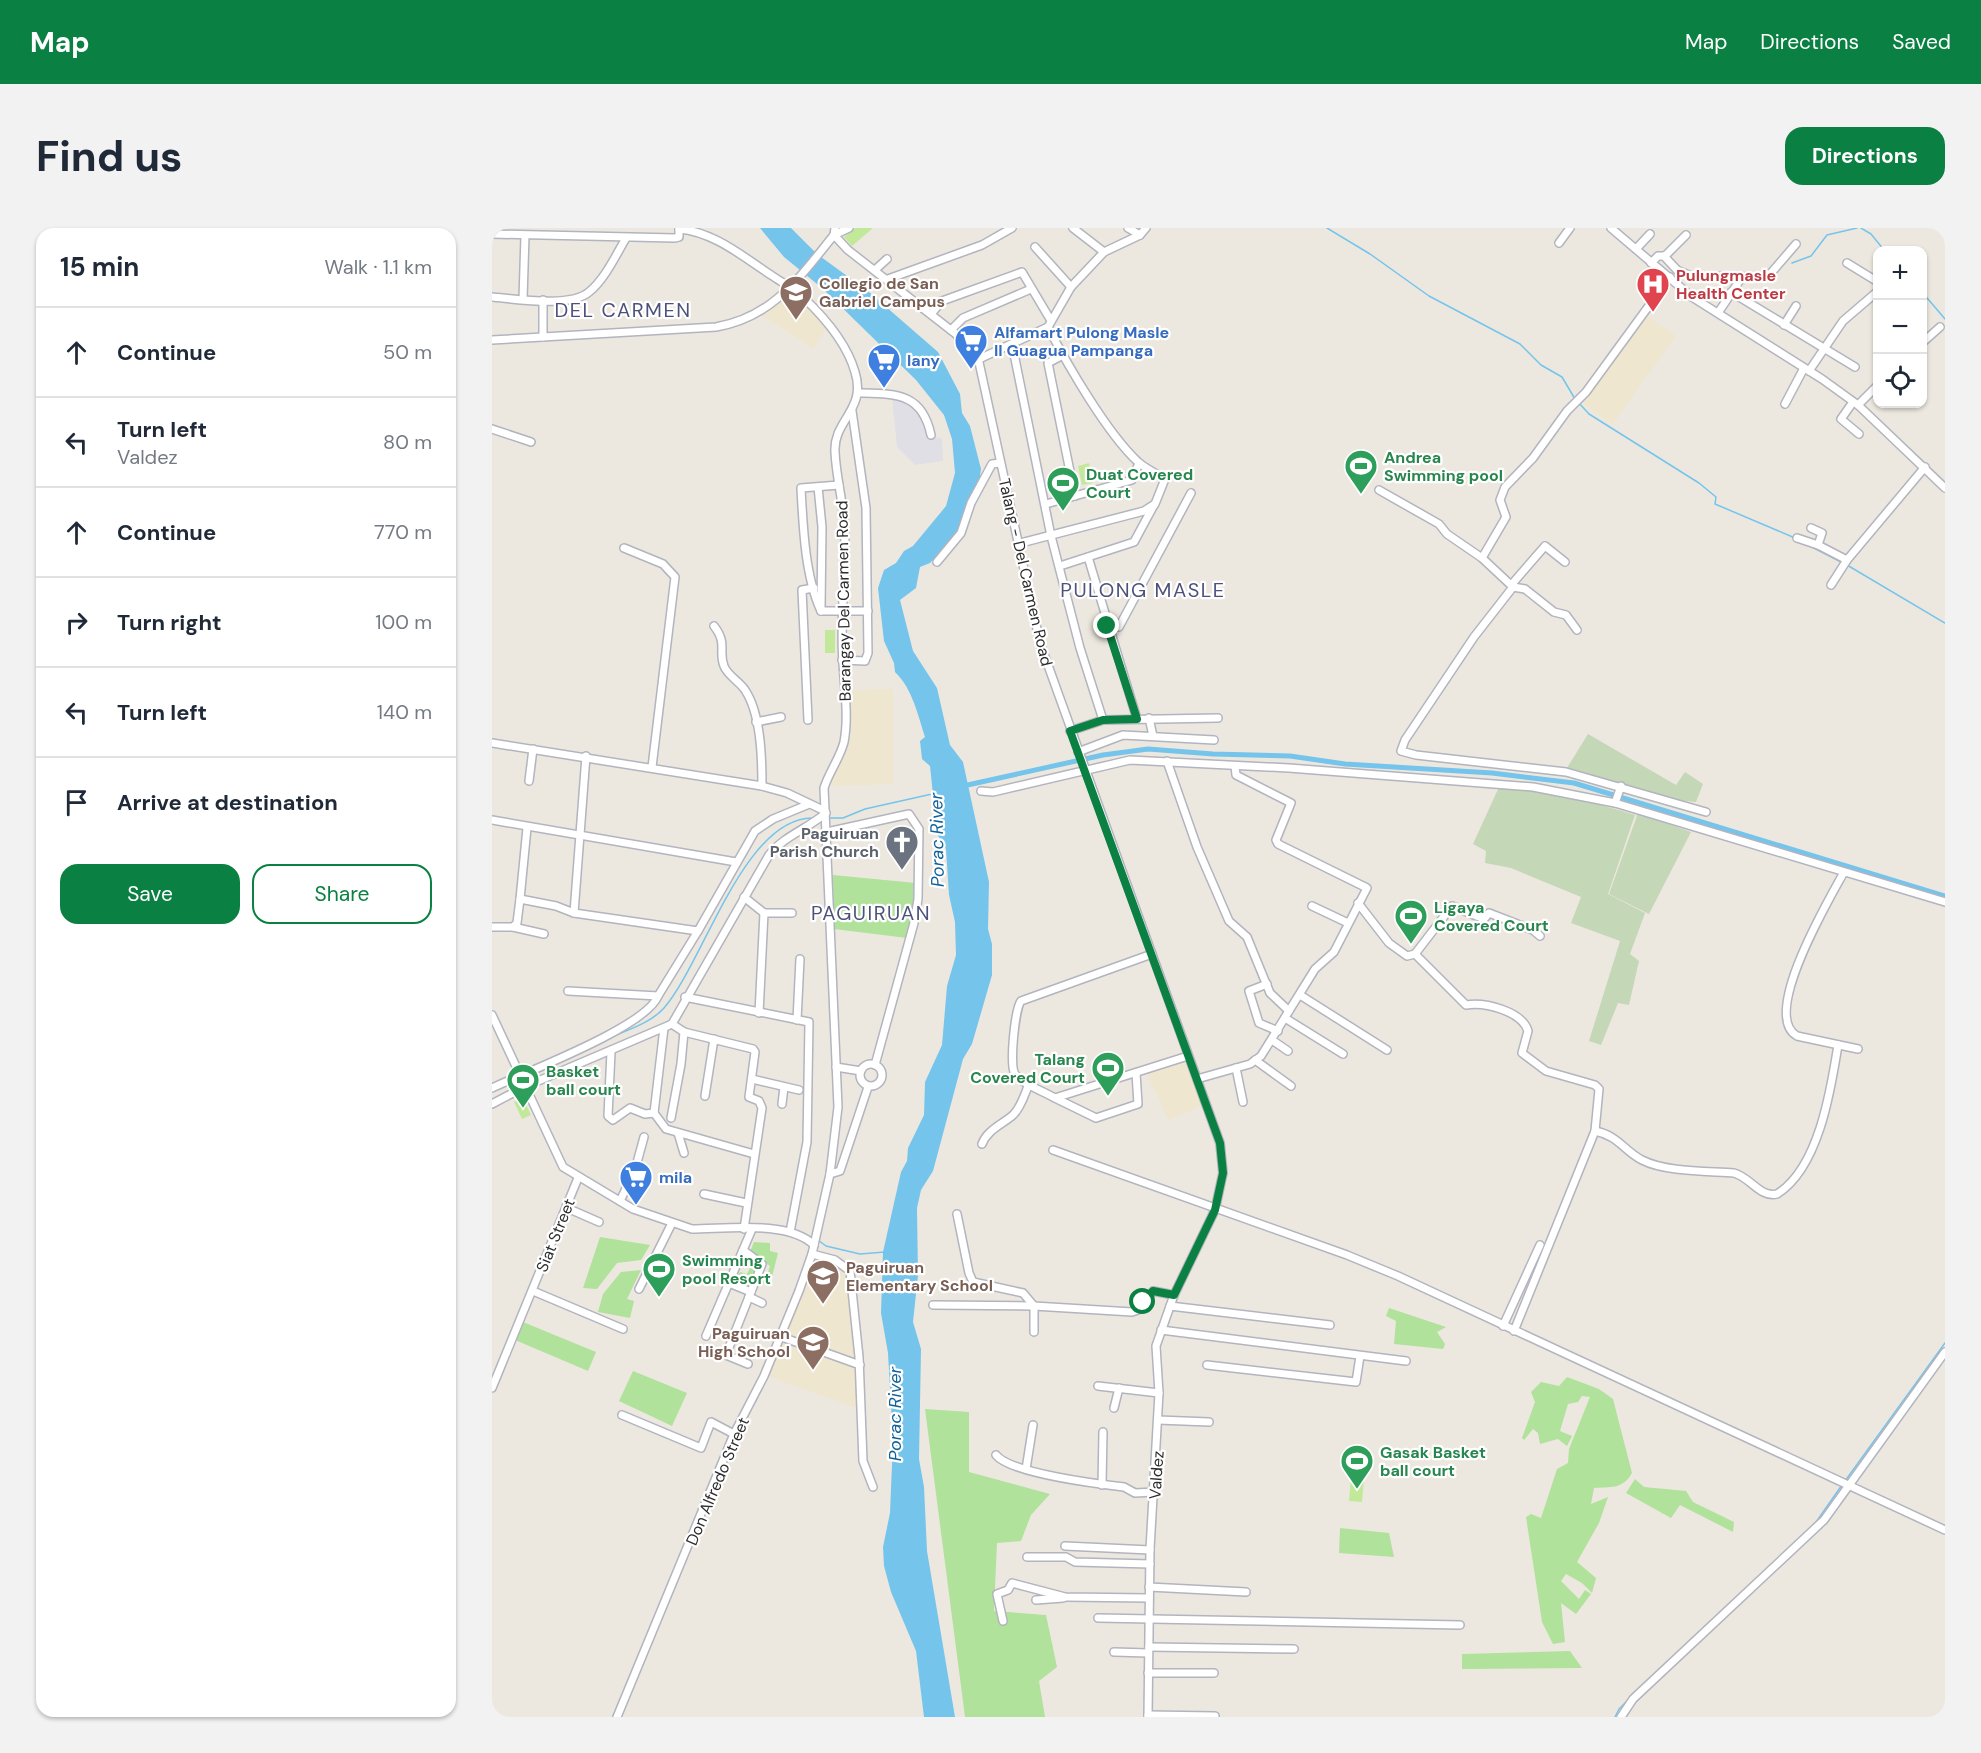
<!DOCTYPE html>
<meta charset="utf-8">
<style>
body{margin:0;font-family:"DM Sans",sans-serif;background:#f2f2f3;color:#1f2937}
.controls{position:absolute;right:18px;top:18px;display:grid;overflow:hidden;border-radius:12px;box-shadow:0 2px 4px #0004}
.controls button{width:54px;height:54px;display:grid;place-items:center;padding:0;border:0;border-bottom:2px solid #e0e1e3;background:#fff;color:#1f2937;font:30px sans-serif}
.stop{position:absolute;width:18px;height:18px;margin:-14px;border:4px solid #0b8043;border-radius:50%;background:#fff}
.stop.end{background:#0b8043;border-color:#fff;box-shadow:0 2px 6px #0008}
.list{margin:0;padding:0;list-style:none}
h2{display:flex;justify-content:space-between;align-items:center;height:78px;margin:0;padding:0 24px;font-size:26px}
h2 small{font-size:20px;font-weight:400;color:#747a83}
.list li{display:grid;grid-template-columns:39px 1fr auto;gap:18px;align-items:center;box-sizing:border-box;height:90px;padding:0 24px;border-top:2px solid #e0e1e3}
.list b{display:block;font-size:22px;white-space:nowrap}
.list p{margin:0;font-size:20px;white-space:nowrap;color:#747a83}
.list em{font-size:20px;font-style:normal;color:#747a83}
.actions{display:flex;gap:12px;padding:18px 24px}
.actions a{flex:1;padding:14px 0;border:2px solid #0b8043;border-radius:18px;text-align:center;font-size:21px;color:#0b8043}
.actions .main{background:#0b8043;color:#fff}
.icon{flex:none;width:33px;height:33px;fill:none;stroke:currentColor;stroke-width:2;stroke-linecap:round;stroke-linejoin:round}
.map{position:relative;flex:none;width:1453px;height:1489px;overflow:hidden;border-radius:18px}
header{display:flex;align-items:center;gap:36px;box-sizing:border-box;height:84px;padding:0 30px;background:#0b8043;color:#fff}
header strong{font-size:28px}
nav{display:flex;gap:33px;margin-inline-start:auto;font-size:21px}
.intro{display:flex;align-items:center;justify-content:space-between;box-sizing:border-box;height:144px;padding:0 36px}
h1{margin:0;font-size:42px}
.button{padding:15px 27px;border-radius:18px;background:#0b8043;color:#fff;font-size:21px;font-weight:700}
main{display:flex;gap:36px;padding:0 36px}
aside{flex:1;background:#fff;border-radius:18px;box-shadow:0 2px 4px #0004}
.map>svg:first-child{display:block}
</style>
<header>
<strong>Map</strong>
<nav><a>Map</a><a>Directions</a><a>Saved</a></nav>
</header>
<div class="intro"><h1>Find us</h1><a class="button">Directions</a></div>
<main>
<aside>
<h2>15 min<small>Walk · 1.1 km</small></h2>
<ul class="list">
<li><svg class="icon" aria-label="ahead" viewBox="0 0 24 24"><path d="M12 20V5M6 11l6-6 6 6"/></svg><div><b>Continue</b></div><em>50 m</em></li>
<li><svg class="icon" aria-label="left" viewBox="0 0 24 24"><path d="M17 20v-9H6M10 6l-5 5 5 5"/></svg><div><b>Turn left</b><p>Valdez</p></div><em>80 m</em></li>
<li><svg class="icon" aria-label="ahead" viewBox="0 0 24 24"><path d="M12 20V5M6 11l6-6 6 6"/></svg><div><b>Continue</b></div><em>770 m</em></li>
<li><svg class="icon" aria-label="right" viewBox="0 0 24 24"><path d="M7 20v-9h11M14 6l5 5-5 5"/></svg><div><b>Turn right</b></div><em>100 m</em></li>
<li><svg class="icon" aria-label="left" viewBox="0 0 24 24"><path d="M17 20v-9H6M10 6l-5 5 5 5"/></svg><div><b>Turn left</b></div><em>140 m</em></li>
<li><svg class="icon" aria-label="arrive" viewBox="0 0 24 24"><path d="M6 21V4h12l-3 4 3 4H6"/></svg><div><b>Arrive at destination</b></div></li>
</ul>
<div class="actions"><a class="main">Save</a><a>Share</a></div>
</aside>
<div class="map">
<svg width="1453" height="1489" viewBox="0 0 1453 1489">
<rect width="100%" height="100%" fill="#ede8df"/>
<path fill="#e1dfe6" d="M400,170H408L429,184L437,208L450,210L451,233L423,237L405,219Z"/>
<g fill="#eee6cf">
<path d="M300,67H306L335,99L321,121L269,87Z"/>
<path d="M1152,86L1184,108L1120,197L1089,174Z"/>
<path d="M387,461H401V556L341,558L340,552L355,517L356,463Z"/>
<path d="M694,830L712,877L676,892L654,843Z"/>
<path d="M323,1027L340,1033L355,1042L365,1134L291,1106Z"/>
<path d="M291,1109L366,1138L367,1181L275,1148Z"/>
</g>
<g fill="#b0e29c">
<path d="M341,647L424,655V671L415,710L342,701Z"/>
<path d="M108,1009L158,1017L149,1032L125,1035L105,1061L91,1060Z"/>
<path d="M262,1014L278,1015V1023L286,1025L280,1049H273L271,1057L267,1056L271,1046L276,1044L278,1038L258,1024Z"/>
<path d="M253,1025L269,1037L258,1062L240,1055L248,1044L255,1046L259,1038L250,1032Z"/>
<path d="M149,1042L135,1071L142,1073L138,1090L106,1084L111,1066L129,1044Z"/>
<path d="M897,1080L954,1099L945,1104L953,1116L951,1121L902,1116L904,1093L894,1088Z"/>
<path d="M31,1094L104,1124L96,1143L23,1112Z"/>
<path d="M141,1143L195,1165L180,1198L127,1173Z"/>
<path d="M1075,1149L1107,1161L1121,1171L1140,1245C1131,1261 1119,1259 1102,1260L1099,1276L1116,1269L1107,1295L1085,1334L1104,1350L1100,1365L1090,1355L1074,1346L1069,1353L1087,1371L1093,1362L1099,1366L1084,1386L1069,1375L1073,1414L1061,1416L1050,1394L1034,1289L1039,1286L1049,1290L1065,1241L1076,1235L1077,1221L1098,1169L1090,1168L1086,1174L1076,1176L1068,1203L1080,1208L1075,1218L1066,1211L1048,1216L1046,1205L1041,1201L1032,1212L1030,1210L1043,1174L1039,1164L1049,1154L1067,1158Z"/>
<path d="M433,1181L477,1184V1244L558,1266L539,1287L529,1313L505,1315L502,1383L554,1387L565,1439L547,1453L553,1489H473Z"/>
<path d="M1143,1251L1152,1259L1194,1263L1201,1274L1242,1294L1241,1304L1188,1277L1179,1290L1134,1265Z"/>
<path d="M848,1300L897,1305L902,1329L847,1325Z"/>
<path d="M1078,1423L1090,1440L970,1441V1426Z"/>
</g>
<g fill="#c4d7b6">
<path d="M1096,506L1184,557L1193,544L1211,556L1204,574L1183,572L1075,540Z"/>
<path d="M1007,559C1054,563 1099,573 1143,587L1116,666L1153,685L1138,726L1147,733L1137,777L1126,775L1109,817L1097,813L1128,713L1079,695L1089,669L1019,640L993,635L994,623L981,616Z"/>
<path d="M1146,585L1199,604L1157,686L1117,666Z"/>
</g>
<g fill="#c1e999">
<path d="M363,0H381L360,18L352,9Z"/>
<path d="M597,235L601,255L590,257L586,238Z"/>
<rect x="333" y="402" width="10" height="23"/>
<path d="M31,870L39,887L30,891L22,874Z"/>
<path d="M859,1250L872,1251L870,1274L857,1273Z"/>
</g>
<path fill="#74c4ec" d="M268,0H299L325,26L377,64L446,124L468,166L470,185L478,198L489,241L487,255L475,276L466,304L438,335L428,339L424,360L408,372L421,423L445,460L458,517L471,534L497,654L496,701L500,716V747L480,816L471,831L441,943L429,962L425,980L426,1047L421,1094L429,1121L427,1231L432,1259L435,1323L463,1489H432L424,1423L399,1364L392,1338L391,1319L398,1285L401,1212L396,1125L389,1085L391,1024L409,944L415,933L416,920L432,887L433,854L450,817L455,758L464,727L463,694L457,667L454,621L445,606L438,538L430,531L428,513L433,509C426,487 420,460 403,444L402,435L392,413L386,360L392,342L404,335L412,323L421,318L454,278L463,245L460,211L452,187L424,152L330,60L292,29Z"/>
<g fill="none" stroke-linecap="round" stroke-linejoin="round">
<g stroke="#74c4ec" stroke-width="1.5">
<path d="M835,0L878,26L937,68L1028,116L1049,137L1070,149L1083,171"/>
<path d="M1369,0L1379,6L1392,22"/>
<path d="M1300,35L1319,28L1335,7L1365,0"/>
<path d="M1430,64L1453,91"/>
<path d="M1086,174L1097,186L1207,255L1224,269L1223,276L1303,310"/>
<path d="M1318,318L1351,335"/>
<path d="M1355,337L1453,395"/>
<path d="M337,590H351L373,581L440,566"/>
<path d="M119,809C136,802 160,794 172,780C212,734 251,591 320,590"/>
<path d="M326,1012L334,1018L368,1026L393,1024"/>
<path d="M1353,1253L1453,1115"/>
<path d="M1322,1297L1350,1257"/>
<path d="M1155,1453L1277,1339"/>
<path d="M1123,1489L1127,1481L1139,1469"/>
</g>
<path stroke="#74c4ec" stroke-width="5" d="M471,558L611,527L656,521L721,526L798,528L853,536L1000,545L1082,555L1453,668"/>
<g stroke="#b2b4bf" stroke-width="10">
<g id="minor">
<path d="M581,0L612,24"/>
<path d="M636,0L648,7"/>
<path d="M1119,0L1200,69L1330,151L1366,177L1453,260"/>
<path d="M0,6L183,10L187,9V0"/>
<path d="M342,7L356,22L478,117L485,125L548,415L728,915L731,945L723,982L682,1067L664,1118L667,1165L658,1321L656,1489"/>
<path d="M342,7L357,0"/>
<path d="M1067,15L1078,0"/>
<path d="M543,19L579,59"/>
<path d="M1144,21L1158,6"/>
<path d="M1172,28L1185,42L1199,48L1268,49L1279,45L1304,16"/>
<path d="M1159,35L1166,28H1173L1194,7"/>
<path d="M1355,35L1386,54"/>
<path d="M384,41L395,31"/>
<path d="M396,51L490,17L520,0"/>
<path d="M1239,64L1363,139"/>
<path d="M0,69C24,71 78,80 97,64C113,51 124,27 134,10"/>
<path d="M31,71L33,8"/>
<path d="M51,72V109"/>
<path d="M1226,85L1250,49"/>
<path d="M439,86L450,73L530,44L558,91"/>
<path d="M1292,97L1304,78"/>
<path d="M459,102L471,90L539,61"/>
<path d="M0,112L224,99C281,89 307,50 342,7L343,0"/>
<path d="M1430,115L1448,99"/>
<path d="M520,116L559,308L588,420L611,492"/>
<path d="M571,127L556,135L583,268"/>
<path d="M487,131L556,99L579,59L612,24L648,7L654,0"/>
<path d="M1317,143L1351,93L1386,63"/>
<path d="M367,165C405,166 430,165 439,207"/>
<path d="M1361,174L1349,191L1367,206"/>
<path d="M1293,176L1312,140"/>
<path d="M1366,177L1386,157"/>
<path d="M0,201L39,214"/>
<path d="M326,259L330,299L329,380"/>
<path d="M887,262L947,296L955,306L990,330L1021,359L982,409L913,512L909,523L924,527L1074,544L1214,584"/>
<path d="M554,276L640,252L647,235"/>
<path d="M1319,300L1330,305L1326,317L1355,332L1433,239"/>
<path d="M1305,310L1326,317"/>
<path d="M525,316L652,283L663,276L673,251C665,246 654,241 646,234C615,205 576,138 556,99"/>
<path d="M132,320L171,336L183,349L160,539"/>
<path d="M596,329L645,491"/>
<path d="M990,330L1014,289L1008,272L1013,259L1041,230L1075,183L1094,164L1178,49"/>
<path d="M445,334L469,305L479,275L500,236L508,235"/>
<path d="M568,338L642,314L662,277"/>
<path d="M1020,356L1053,318L1073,334"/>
<path d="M1339,357L1355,332"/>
<path d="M1021,359L1033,361L1062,384L1074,387L1085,402"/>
<path d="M329,383C313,349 311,298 309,260L347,257"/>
<path d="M329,383H376"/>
<path d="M222,398C236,416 226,423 232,438C235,447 248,454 253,462C269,486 270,530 270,558"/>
<path d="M615,398L627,399L699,265"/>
<path d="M350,432L373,433L376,425L374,280L360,183"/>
<path d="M657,490L661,508"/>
<path d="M316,492L310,362L322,360"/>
<path d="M264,494L289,489"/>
<path d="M578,503L611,492L726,490"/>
<path d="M0,515L270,558L295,565L333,583"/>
<path d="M586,524L631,507L722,512"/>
<path d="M675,533L705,619L737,693L755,709L778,765L797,783"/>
<path d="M37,553L41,521"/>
<path d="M489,563L501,564L638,532L797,540L1041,559L1123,575L1453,674"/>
<path d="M1123,575L1129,558"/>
<path d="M0,592L244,634"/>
<path d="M335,604L417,586L427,601L426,671L422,695L383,837"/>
<path d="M1352,644C1338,670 1268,787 1305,808L1366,821"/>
<path d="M252,669L272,685"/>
<path d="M28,671L35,600"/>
<path d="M866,675L897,715L915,728L923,726"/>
<path d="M820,678L856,695"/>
<path d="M82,685L94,528"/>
<path d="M0,699H21L25,695L28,671L64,678L82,685L206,703L263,603L281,591L315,577"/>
<path d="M21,699L52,706"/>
<path d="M660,726L529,773C523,781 517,838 523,846C530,856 551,863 563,870L696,828"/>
<path d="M775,756L757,763L767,795L786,803"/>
<path d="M808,767L895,822"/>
<path d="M166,768L206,703"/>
<path d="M193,769L317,794L315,914L298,1004"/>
<path d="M267,785L272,685H300"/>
<path d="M0,787L71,939L141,981L200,1001C234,1001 296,992 322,1017"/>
<path d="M793,790L851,826"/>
<path d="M305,792L308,731"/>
<path d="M180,796L192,804L261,821L263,824L257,869L267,873L270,880L252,1001"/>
<path d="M172,800L162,885L174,901L262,926"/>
<path d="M780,812L796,823"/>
<path d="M119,824L116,888L121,892L138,880L153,886L162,885"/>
<path d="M763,832L799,858"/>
<circle cx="379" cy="847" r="11"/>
<path d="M344,839L369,843"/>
<path d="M744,840L751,874"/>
<path d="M260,851L307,862"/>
<path d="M705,851L758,836L769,828L823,741L842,724L875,660L786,616L784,612L799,575L744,547L743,538"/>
<path d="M0,860C34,844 154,799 166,768L76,763"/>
<path d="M213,868L222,811"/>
<path d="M563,870L604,890L646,876L644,845"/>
<path d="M0,876L32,859L180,796L277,627C292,608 315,601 334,585"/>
<path d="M290,876L292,859"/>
<path d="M179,890L189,836L192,804"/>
<path d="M1103,903C1127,908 1131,922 1150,932C1173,944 1216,943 1242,945C1258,949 1268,970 1285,966C1327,940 1339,861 1346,817"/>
<path d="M186,905L192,925"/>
<path d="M490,916C495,902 511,896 521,887C529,880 533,865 537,856"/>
<path d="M561,922L855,1027L906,1048L1453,1302"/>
<path d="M338,946L348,943L376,859"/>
<path d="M212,966L254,975"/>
<path d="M128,973L143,942L152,909"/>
<path d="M75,980L107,994"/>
<path d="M465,986L477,1045L481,1054L531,1065L542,1078V1104"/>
<path d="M251,1022L270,1036L234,1127L256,1136"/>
<path d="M320,1026L343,1032L358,1043L367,1129L371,1233L381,1259"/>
<path d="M237,1055L259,1064"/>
<path d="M147,1061L180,995"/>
<path d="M41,1063L131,1101"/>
<path d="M257,1069L270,1075"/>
<path d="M441,1077L542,1078L640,1084L646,1082L661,1063L682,1067"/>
<path d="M678,1078L838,1097"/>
<path d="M1011,1098L1048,1017"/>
<path d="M669,1102L914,1133"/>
<path d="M1022,1103L1103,903L1107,861L1103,857L1054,843L1030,825L1036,803C1030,783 993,774 974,777L923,726L960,678L992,691L997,685L1041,702L1048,708"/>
<path d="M214,1108L260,1001"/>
<path d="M287,1108L368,1137"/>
<path d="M715,1137L864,1154L868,1128"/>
<path d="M606,1158L667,1165"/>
<path d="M0,1160L86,950"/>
<path d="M622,1180L627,1160"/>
<path d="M130,1187L209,1220L219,1194L242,1206"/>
<path d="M666,1192L717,1194"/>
<path d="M504,1227C518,1245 606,1256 632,1259L643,1265L663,1264"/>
<path d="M534,1241L541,1197"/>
<path d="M610,1257L611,1204"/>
<path d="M573,1318L658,1322"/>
<path d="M535,1329H574L583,1334L658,1336"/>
<path d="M657,1359L754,1364"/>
<path d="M544,1372L571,1370"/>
<path d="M606,1390L968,1397"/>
<path d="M511,1393L505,1366L516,1362L520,1355L573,1369L657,1370"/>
<path d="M657,1419L802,1421"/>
<path d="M622,1424L656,1425"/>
<path d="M656,1445H722"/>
<path d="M656,1487L723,1488"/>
<path d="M125,1489L242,1206L272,1148L307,1063L320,1026L338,946L346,879L332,560C337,544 348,530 352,514C357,488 352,459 351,433C347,386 356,338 352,292C350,269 344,247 343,224C341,192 375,182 363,144C355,116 333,90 312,70C303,61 289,54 279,47C250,28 222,4 187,1"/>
<path d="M1129,1489L1141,1471L1332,1292L1453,1124"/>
</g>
</g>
<use href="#minor" stroke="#fff" stroke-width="7"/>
</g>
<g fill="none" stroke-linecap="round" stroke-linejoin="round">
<path stroke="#0b8043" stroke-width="8" d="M615,398L645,491L611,492L578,503L728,915L731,945L723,982L682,1067L661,1063L651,1074"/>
</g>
<defs>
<g id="hospital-pin" transform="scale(1.725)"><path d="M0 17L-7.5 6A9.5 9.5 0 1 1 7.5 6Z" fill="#e0444e" stroke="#fff"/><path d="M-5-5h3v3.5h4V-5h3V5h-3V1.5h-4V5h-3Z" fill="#fff"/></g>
<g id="university-pin" transform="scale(1.725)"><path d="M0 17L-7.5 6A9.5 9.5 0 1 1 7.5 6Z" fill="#8d6e63" stroke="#fff"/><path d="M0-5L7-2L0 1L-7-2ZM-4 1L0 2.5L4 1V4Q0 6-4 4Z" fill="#fff"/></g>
<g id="supermarket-pin" transform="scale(1.725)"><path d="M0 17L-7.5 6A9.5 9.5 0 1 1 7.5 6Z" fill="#3f7fe0" stroke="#fff"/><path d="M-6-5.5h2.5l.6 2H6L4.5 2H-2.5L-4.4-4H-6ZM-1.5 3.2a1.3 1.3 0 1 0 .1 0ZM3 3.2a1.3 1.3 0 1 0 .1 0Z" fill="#fff"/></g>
<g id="stadium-pin" transform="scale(1.725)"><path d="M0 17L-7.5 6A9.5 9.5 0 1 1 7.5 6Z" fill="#2e9e5b" stroke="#fff"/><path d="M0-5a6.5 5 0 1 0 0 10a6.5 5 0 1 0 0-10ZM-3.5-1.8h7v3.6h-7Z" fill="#fff"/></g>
<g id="church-pin" transform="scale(1.725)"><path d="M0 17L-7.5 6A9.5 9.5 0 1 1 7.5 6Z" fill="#6b7280" stroke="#fff"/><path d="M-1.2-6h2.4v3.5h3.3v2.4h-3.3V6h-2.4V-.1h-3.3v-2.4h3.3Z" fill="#fff"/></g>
<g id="school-pin" transform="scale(1.725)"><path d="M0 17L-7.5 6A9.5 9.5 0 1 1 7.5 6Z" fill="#8d6e63" stroke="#fff"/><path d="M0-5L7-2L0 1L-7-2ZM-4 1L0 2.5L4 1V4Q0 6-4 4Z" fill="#fff"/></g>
</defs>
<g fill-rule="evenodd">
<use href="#hospital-pin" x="1161" y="56"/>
<use href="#university-pin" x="304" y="64"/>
<use href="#supermarket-pin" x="479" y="113"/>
<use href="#supermarket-pin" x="392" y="132"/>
<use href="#stadium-pin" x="869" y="238"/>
<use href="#stadium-pin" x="571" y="255"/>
<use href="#church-pin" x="410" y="614"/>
<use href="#stadium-pin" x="919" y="688"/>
<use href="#stadium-pin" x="616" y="840"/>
<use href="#stadium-pin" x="31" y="852"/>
<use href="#supermarket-pin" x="144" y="949"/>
<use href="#stadium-pin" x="167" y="1041"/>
<use href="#school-pin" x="331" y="1048"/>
<use href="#school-pin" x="321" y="1114"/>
<use href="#stadium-pin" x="865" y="1233"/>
</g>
<g text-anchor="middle" stroke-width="4.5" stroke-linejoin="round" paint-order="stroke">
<g font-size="16" font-weight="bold" fill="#be3a42" stroke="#fff" text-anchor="start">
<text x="1184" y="53">Pulungmasle<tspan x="1184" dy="18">Health Center</tspan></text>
</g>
<g font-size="16" font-weight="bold" fill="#785e54" stroke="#fff" text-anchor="start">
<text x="327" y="61">Collegio de San<tspan x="327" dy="18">Gabriel Campus</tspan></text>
<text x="354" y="1045">Paguiruan<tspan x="354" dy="18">Elementary School</tspan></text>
<text x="298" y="1111" text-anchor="end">Paguiruan<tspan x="298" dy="18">High School</tspan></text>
</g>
<g font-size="16" font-weight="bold" fill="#366cbe" stroke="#fff" text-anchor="start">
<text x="502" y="110">Alfamart Pulong Masle<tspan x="502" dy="18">II Guagua Pampanga</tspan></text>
<text x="415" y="138">lany</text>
<text x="167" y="955">mila</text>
</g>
<g font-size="16" font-weight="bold" fill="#27864d" stroke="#fff" text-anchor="start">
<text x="892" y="235">Andrea<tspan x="892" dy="18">Swimming pool</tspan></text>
<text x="594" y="252">Duat Covered<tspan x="594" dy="18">Court</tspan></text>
<text x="942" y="685">Ligaya<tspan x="942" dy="18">Covered Court</tspan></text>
<text x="593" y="837" text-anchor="end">Talang<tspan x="593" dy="18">Covered Court</tspan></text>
<text x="54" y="849">Basket<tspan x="54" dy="18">ball court</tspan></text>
<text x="190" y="1038">Swimming<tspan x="190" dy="18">pool Resort</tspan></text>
<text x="888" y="1230">Gasak Basket<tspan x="888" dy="18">ball court</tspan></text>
</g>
<g font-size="16" fill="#2c2c2c" stroke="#fff">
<text transform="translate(534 344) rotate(77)" y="6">Talang - Del Carmen Road</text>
<text transform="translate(351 373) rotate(-91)" y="6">Barangay Del Carmen Road</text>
<text transform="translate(63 1007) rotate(-68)" y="6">Siat Street</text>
<text transform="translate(664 1247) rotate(-86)" y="6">Valdez</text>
<text transform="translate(225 1253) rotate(-67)" y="6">Don Alfredo Street</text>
</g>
<g font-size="16" font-weight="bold" fill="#5b616d" stroke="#fff" text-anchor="end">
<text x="387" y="611">Paguiruan<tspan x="387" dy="18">Parish Church</tspan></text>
</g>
<g font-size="18" font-style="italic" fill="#10629b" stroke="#fff">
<text transform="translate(445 612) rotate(-91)" y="6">Porac River</text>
<text transform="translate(403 1186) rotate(-90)" y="6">Porac River</text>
</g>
<g font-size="20" letter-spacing="1.5" fill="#4d527c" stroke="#fff">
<text x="131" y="89">DEL CARMEN</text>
<text x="651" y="369">PULONG MASLE</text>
<text x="379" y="692">PAGUIRUAN</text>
</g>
</g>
</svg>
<div class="controls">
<button>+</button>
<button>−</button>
<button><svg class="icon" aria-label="locate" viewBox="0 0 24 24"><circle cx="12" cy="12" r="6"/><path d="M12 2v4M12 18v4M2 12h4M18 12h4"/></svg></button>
</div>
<div class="stop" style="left:651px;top:1074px"></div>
<div class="stop end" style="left:615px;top:398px"></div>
</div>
</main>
